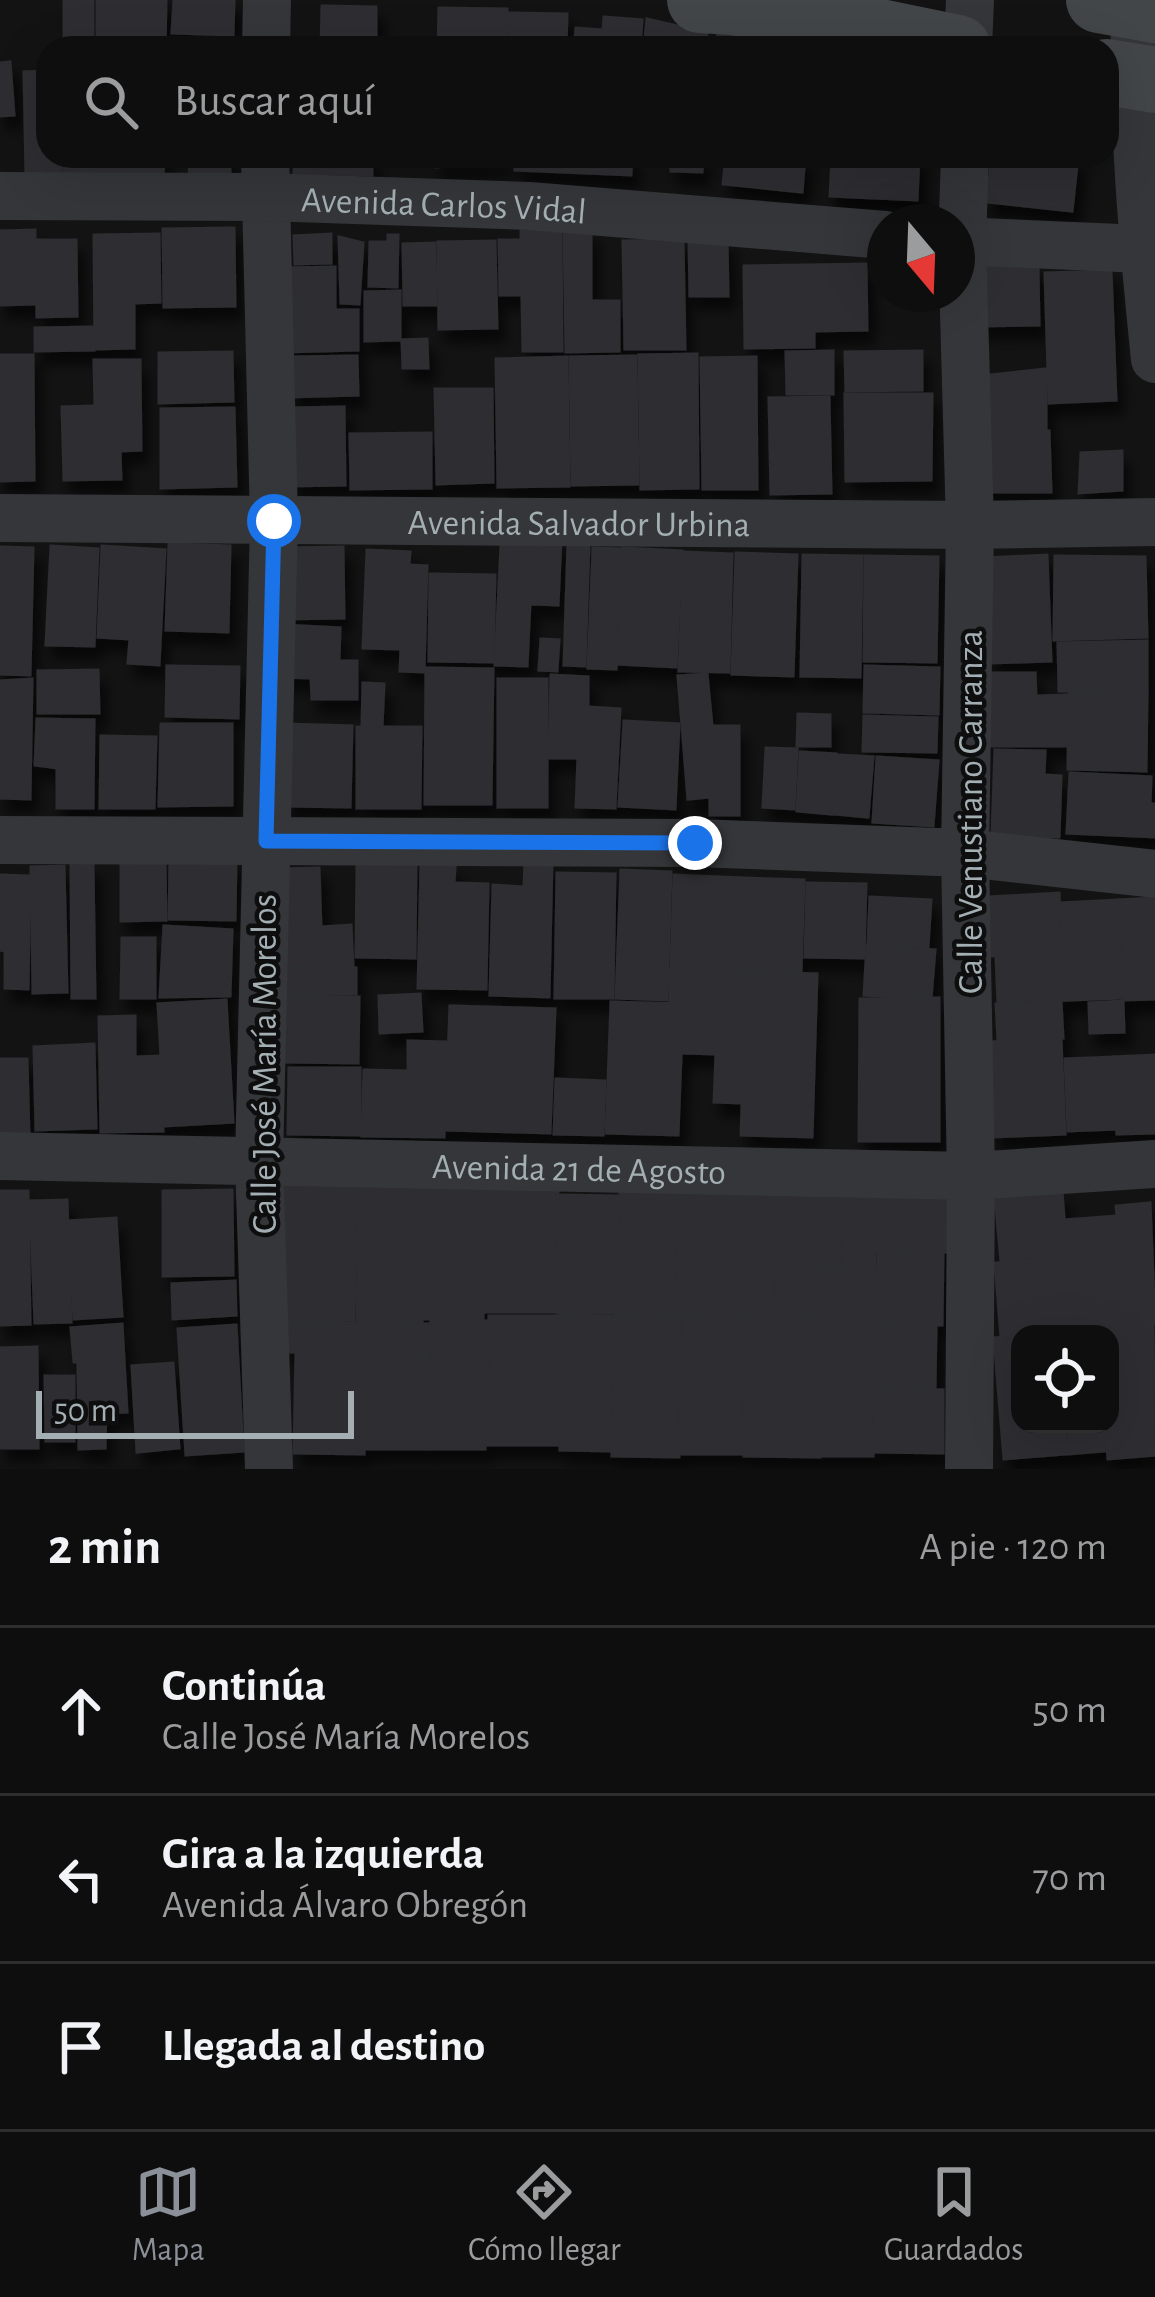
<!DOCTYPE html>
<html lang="es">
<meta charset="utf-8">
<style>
body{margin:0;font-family:"Alegreya Sans",sans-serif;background:#1c1c1d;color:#f1f3f6}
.controls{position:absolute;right:36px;bottom:36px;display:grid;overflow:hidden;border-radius:24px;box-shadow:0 12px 48px #0002}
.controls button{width:108px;height:108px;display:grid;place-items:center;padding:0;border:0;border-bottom:3px solid #2e2e2f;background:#0e0e0f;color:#f1f3f6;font:60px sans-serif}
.compass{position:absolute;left:867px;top:204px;width:108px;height:108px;border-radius:50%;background:#0e0e0f;box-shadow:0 12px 48px #0002;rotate:161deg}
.scale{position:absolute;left:36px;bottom:30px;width:318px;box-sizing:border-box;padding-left:12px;border:6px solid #a4afb4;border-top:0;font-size:33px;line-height:42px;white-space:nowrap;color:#a4afb4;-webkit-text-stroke:9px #0e0e0f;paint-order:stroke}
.stop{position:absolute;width:36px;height:36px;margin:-27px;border:9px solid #1a73e8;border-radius:50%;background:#fff}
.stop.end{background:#1a73e8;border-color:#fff;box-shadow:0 3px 12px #0008}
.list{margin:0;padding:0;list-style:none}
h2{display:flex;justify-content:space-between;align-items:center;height:156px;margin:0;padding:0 48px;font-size:51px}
h2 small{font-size:39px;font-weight:400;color:#9b9c9e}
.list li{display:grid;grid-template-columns:78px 1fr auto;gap:36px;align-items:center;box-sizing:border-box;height:168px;padding:0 48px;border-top:3px solid #2e2e2f}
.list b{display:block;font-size:45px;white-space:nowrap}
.list p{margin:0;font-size:39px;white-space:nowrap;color:#9b9c9e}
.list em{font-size:39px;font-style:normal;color:#9b9c9e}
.icon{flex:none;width:66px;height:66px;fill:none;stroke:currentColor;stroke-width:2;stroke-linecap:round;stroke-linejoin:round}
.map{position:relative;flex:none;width:1155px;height:1469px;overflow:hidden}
.search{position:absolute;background:#0e0e0f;box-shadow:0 12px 48px #0002;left:36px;right:36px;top:36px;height:132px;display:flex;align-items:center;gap:30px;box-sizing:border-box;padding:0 42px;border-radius:36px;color:#9b9c9e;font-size:45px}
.sheet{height:660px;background:#0e0e0f}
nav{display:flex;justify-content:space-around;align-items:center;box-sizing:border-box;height:168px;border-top:3px solid #2e2e2f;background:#0e0e0f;font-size:33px;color:#9b9c9e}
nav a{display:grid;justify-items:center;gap:6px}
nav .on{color:#8c9099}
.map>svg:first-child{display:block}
</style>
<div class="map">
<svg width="1155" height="1469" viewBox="0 0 1155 1469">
<defs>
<filter id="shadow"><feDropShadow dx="7" dy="13" stdDeviation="6" flood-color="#0009"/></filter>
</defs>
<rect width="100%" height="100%" fill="#131314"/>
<g fill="#2e2f30" stroke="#2d2e30" stroke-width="3" filter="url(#shadow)">
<rect x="64" y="0" width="29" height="48"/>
<path d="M97,0H166L165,48H97Z"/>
<path d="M174,0H234L233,35L172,33Z"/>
<path d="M322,6L376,7V48H321Z"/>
<path d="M439,8L507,9L506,48H438Z"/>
<path d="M509,13L567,14L566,48H509Z"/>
<path d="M604,17L642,20L640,48H574L576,28L603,30Z"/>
<path d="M647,19L707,33L706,48H644Z"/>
<path d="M718,32L773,39L771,48H716Z"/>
<path d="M170,38L234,41V48H170Z"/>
<path d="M10,62L14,115L0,116V63Z"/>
<path d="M48,71V156H61V175H26L24,72Z"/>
<rect x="64" y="156" width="29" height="18"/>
<path d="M95,156H164L163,177H94Z"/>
<path d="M190,156H230V177H189Z"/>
<path d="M295,156H372V175L294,173Z"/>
<path d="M436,156H503V162L436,167Z"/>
<path d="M515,156H632L631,175L515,170Z"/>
<path d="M670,156H703L702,172L671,171Z"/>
<path d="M726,156H805L802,192L723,184Z"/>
<path d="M832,156H919L917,200L830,196Z"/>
<path d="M992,156H1078L1072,211L987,202Z"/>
<path d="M234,228L235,306L164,307L163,229Z"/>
<path d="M564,229H591V301H619V351L566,352Z"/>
<path d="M35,230V304L0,305V231Z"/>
<path d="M561,230L562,351H523L522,295H500L499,240H521V231Z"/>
<path d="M159,234L160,302L134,303V348L95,349L94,235Z"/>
<path d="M331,234V263L295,264L294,236Z"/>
<path d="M388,235H398L397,287L369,286L370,242H388Z"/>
<path d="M339,237L363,243L359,304L341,303Z"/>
<path d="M689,239H727L728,296H690Z"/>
<path d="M36,240H76L77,316L37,317Z"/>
<path d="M683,240L685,349H625L623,241Z"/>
<path d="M495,241L497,328L439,329L438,242Z"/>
<path d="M435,243L436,305H404L403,244Z"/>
<path d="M866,264L867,330L814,331V347L745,348L744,266Z"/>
<path d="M1038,266L1039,325L977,326L976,267Z"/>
<path d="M335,267V310H358V350L286,352L285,268Z"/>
<path d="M1111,271L1116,400L1049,403L1045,273Z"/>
<path d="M400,291V340L365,341V292Z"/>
<path d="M94,327V350L35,351V328Z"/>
<path d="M427,339L428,368H403L402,340Z"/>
<path d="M833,351V394H787L786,352Z"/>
<path d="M922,351V390L846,391L845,352Z"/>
<path d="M232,352L233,401L159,403V353Z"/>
<path d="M697,354L698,488L641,489L639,355Z"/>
<path d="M0,355H33L34,480L0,481Z"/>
<path d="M357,356L358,395L290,397V357Z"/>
<path d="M636,356L638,484L572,485L570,357Z"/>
<path d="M567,357L569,486L498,487L496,359Z"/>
<path d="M756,357L757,489H703L701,358Z"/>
<path d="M94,360H140L141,450L120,451L121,479L64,480L62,407L95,406Z"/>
<path d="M1046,369V430L975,431L972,377Z"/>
<path d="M435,389H492L493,482L437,484Z"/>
<path d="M845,394H932L931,480L846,481Z"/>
<path d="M829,397L831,493L771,494L769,398Z"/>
<path d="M344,407L345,485L290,486L289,408Z"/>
<path d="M234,408L236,486L161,488V409Z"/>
<path d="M1049,431L1051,492H978L975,433Z"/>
<path d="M431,433V488L351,489L350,434Z"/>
<path d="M1122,451V490L1079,493L1081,453Z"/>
<path d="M561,539L558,605L530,604L527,666L495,665L501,545Z"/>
<path d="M169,544L230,546L228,632L166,630Z"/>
<path d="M568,544L589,545L585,666L564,665Z"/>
<path d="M51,546L98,549L94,646L46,645Z"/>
<path d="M102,546L165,550L159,665L128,663L130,639L98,637Z"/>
<path d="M0,547L33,548L30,675L0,674Z"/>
<path d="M343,547L344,618L284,619L283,548Z"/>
<path d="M593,548L621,549L616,669L588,668Z"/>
<path d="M623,548L682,551L676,667L617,664Z"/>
<path d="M367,550L410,552L409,565L427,566L424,672L400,671L401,649L363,648Z"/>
<path d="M684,552L732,554L729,672L679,671Z"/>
<path d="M736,553L797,555L793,676L732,674Z"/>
<path d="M803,555L862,556L860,677L801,676Z"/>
<path d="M1047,555L1051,661L989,663L986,558Z"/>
<path d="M865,556L938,557L936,662L864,661Z"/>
<path d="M1055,556L1145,557L1147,637L1054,640Z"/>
<path d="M430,574L495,575L493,662L429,661Z"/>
<path d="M283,625L340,628L339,661H357V699H312L311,678L280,677Z"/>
<path d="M541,639L559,640L557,671L539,670Z"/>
<path d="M1147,641V692L1059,691L1058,643Z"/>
<path d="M167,666L239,667L238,718L166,716Z"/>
<path d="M865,666L939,668L938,714L864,712Z"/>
<path d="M426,668L493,669L491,804H425Z"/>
<path d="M98,670L99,713H38V671Z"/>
<path d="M988,673H1035L1036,696L1067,695V746H988Z"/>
<path d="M707,674L712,726H739V815H710V797L688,799L678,676Z"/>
<path d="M551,675L588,677V707L620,709L615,808L576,807L578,758H549Z"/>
<path d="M32,679L30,799L0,798V681Z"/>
<rect x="498" y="679" width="49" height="128"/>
<path d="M363,683L384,684L382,727H421L420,808H357V727H362Z"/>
<path d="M1069,693L1147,694L1146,771L1068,769Z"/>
<path d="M798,714L830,715V746H797Z"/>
<path d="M864,716L937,718L936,752L863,751Z"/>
<path d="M37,719L94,720L93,808H57V768L35,765Z"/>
<path d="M624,721L679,724L675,809L619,806Z"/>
<path d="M161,724H232V805L159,806Z"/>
<path d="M287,724L352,726L350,807L285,806Z"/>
<path d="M101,736L156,737L154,808H100Z"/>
<path d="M766,748L797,749L794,809L763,807Z"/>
<path d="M995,750L1045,751L1044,775L1061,776L1059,837L992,835Z"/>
<path d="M800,752L836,754L832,814L797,811Z"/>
<path d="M838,755L873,757L868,817L834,814Z"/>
<path d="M877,757L938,761L933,826L873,822Z"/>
<path d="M1070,773L1151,777L1150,804H1155V837L1067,833Z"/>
<path d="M170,857L236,858L235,920L169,919Z"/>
<path d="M525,860L552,861L549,997L490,995L493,885L524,887Z"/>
<path d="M165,862L166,920L121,921V863Z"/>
<path d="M357,862L416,863L415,958L356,957Z"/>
<path d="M71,864H93L95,998H72Z"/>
<path d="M421,865L455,867L454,883L488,884L486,989L418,988Z"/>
<path d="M64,866L67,992L33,993L31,867Z"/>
<path d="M319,868L321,927L351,925L353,966L286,968L282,869Z"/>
<path d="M621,870L671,872L667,1000L616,998Z"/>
<path d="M557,873L615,874L613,998H555Z"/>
<path d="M0,875L30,876L28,989L5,988V951L0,950Z"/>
<path d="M674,875L742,878L739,969L671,967Z"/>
<path d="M744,878L804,880L801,972L741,970Z"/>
<path d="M807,883L866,884L864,958L805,957Z"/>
<path d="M1059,893L1062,954L991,956L989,897Z"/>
<path d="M870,897L931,900L928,947L868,944Z"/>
<path d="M1155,898V999L1122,1000L1119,900Z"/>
<path d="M1117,900L1119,951L1062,953L1061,903Z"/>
<path d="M164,926L232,930L230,996L160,997Z"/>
<path d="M122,938H155V998H121Z"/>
<path d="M867,946L935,950L931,999L864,995Z"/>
<path d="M1119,952L1120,998L998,1003L996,958Z"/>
<path d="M356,968V994H283V969Z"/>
<path d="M670,969L745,971L741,1103L714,1102L716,1054L683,1053L684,1002H670Z"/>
<path d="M747,972L817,974L812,1137L741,1135Z"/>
<path d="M420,994L422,1031L380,1033L379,996Z"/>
<path d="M287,996L359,997L358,1063L286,1062Z"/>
<path d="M939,998V1141H859L860,999Z"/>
<path d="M226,1000L233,1122L165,1126L158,1004Z"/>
<path d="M1061,1001L1063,1038L998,1041L996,1004Z"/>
<path d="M1123,1001L1124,1032L1090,1033L1089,1003Z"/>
<path d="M611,1002L683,1004L678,1135L606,1133Z"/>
<path d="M450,1006L485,1007L480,1131L445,1130Z"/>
<path d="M487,1007L555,1009L550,1133L482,1131Z"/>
<path d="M135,1016V1057L160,1056L163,1131L101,1132L99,1017Z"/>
<path d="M1061,1039L1065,1134L993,1137L990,1042Z"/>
<path d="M408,1041L446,1042L444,1137L362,1136L364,1070L408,1071Z"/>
<path d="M94,1044L96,1128L36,1130L34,1047Z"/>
<path d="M1155,1055V1133L1117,1134L1114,1057Z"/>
<path d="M1113,1057L1116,1129L1068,1131L1065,1059Z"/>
<path d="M0,1059H27L29,1136H0Z"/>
<path d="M289,1068H360V1135L288,1134Z"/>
<path d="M556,1079L605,1081L603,1135L554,1134Z"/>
<path d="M285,1184H359L357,1265L284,1264Z"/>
<path d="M359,1185L424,1186L422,1322L357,1321Z"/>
<path d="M485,1185L558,1186L555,1312H483Z"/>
<path d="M813,1186H843L842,1264H812Z"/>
<path d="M424,1187H485L483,1319H422Z"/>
<path d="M620,1189L678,1190L676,1314L618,1313Z"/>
<path d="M776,1189H812L811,1266H823L822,1316L774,1315Z"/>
<path d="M843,1189L876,1190L875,1266H842Z"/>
<path d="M232,1190L233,1275L163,1276V1191Z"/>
<path d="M877,1190L947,1191L946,1252L876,1250Z"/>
<path d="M0,1191H28L30,1324L0,1325Z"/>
<path d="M1062,1191L1067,1257L1001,1262L995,1196Z"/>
<path d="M679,1193L741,1194L740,1314H676Z"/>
<path d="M743,1193L775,1194L773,1315H741Z"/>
<path d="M558,1195L619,1196L617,1313H557Z"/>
<path d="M67,1200L71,1322L35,1323L30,1201Z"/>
<path d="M1150,1203L1155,1324L1074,1331L1065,1220L1117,1216L1116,1206Z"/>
<path d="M116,1218L122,1316L74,1319L68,1221Z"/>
<path d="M878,1252H943L942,1325H877Z"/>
<path d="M1067,1257L1072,1331L1001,1337L995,1263Z"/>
<path d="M285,1264L355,1266L354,1323L284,1321Z"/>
<path d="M825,1266L876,1267L873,1456H822Z"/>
<path d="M235,1281L236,1315L173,1319L172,1284Z"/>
<path d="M562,1315L614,1316L612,1451L560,1450Z"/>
<path d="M615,1315L682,1316L679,1457L612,1456Z"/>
<path d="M683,1315L745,1316L743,1454H680Z"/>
<path d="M489,1316H560L558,1445H487Z"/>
<path d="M746,1317H822L820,1457L744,1456Z"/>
<path d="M431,1320L488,1321L485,1449H429Z"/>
<path d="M285,1323L430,1324L429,1353L284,1352Z"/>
<path d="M122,1324L127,1412L106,1413L105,1448L79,1449L78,1362H74L71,1328Z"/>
<path d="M236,1325L243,1451L186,1455L178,1329Z"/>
<path d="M875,1326L936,1327L935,1389L874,1388Z"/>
<path d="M1153,1326L1155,1455L1108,1459L1105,1424H1110V1334H1098V1330Z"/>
<path d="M1020,1336V1424H1064L1067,1454L1004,1459L994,1338Z"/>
<path d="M37,1347L38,1448H0V1348Z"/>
<path d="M296,1352L366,1353L364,1454L294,1453Z"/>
<path d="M366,1354H429L428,1449H364Z"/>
<path d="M173,1363L179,1448L137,1452L132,1366Z"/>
<path d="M45,1376H74V1441H46Z"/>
<path d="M875,1389L943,1390V1453L874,1452Z"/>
<path d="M1067,1424H1103L1105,1451L1069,1454Z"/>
</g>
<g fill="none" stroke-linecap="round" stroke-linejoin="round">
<g stroke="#343639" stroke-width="48">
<path d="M1135,7C1132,124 1143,242 1155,359"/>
<path d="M266,48L267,0"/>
<path d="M968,48L970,0"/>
<path d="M265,156L274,521L259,1161L269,1469"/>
<path d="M965,156L962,241L970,525L965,853L971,1176L969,1469"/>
<path id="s1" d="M0,196L265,197L529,206L885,235"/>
<path d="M957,241L1143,249"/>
<path id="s2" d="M0,518L970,525L1155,522"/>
<path d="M0,840L695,843L965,853L1155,874"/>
<path id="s3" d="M0,1156L971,1176L1155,1164"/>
</g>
<g stroke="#424649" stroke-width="66">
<path d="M700,0L733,2L958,48"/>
<path d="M1099,0L1155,10"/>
<path d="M1107,72L1155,80"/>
</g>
</g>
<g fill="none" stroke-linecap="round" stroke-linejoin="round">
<path stroke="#1a73e8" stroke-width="15" d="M274,521L266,841L695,843"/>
</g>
<g text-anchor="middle" stroke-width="9" stroke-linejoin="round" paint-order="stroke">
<g font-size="36" fill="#a4afb4" stroke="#0e0e0f">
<text dy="13" stroke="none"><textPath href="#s1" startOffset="444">Avenida Carlos Vidal</textPath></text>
<text dy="13" stroke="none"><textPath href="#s2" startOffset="579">Avenida Salvador Urbina</textPath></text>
<text transform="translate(969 812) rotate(-90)" y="13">Calle Venustiano Carranza</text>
<text transform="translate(263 1064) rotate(-90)" y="13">Calle José María Morelos</text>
<text dy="13" stroke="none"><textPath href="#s3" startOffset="579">Avenida 21 de Agosto</textPath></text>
</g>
</g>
</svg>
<div class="controls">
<button><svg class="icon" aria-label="locate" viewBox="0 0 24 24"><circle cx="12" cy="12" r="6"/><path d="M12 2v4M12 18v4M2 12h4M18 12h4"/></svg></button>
</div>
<svg class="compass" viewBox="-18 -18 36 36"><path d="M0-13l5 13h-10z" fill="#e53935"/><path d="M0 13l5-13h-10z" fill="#9b9c9e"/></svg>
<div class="scale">50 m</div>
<div class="stop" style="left:274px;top:521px"></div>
<div class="stop end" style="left:695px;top:843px"></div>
<div class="search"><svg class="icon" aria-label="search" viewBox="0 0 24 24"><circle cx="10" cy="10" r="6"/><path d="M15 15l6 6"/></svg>Buscar aquí</div>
</div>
<section class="sheet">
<h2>2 min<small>A pie · 120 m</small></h2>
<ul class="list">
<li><svg class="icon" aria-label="ahead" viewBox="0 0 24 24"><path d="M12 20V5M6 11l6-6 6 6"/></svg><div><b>Continúa</b><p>Calle José María Morelos</p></div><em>50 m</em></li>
<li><svg class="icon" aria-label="left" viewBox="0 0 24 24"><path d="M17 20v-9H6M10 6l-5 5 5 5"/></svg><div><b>Gira a la izquierda</b><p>Avenida Álvaro Obregón</p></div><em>70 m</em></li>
<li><svg class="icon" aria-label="arrive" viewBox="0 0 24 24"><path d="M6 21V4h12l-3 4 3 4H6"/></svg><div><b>Llegada al destino</b></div></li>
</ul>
</section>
<nav>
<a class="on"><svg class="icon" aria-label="map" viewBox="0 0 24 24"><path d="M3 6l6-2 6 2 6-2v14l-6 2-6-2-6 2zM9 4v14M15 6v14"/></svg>Mapa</a>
<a><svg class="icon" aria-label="directions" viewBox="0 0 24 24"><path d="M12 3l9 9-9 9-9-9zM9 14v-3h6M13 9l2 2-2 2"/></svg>Cómo llegar</a>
<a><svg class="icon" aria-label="saved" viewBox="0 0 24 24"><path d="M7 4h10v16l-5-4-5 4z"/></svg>Guardados</a>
</nav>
